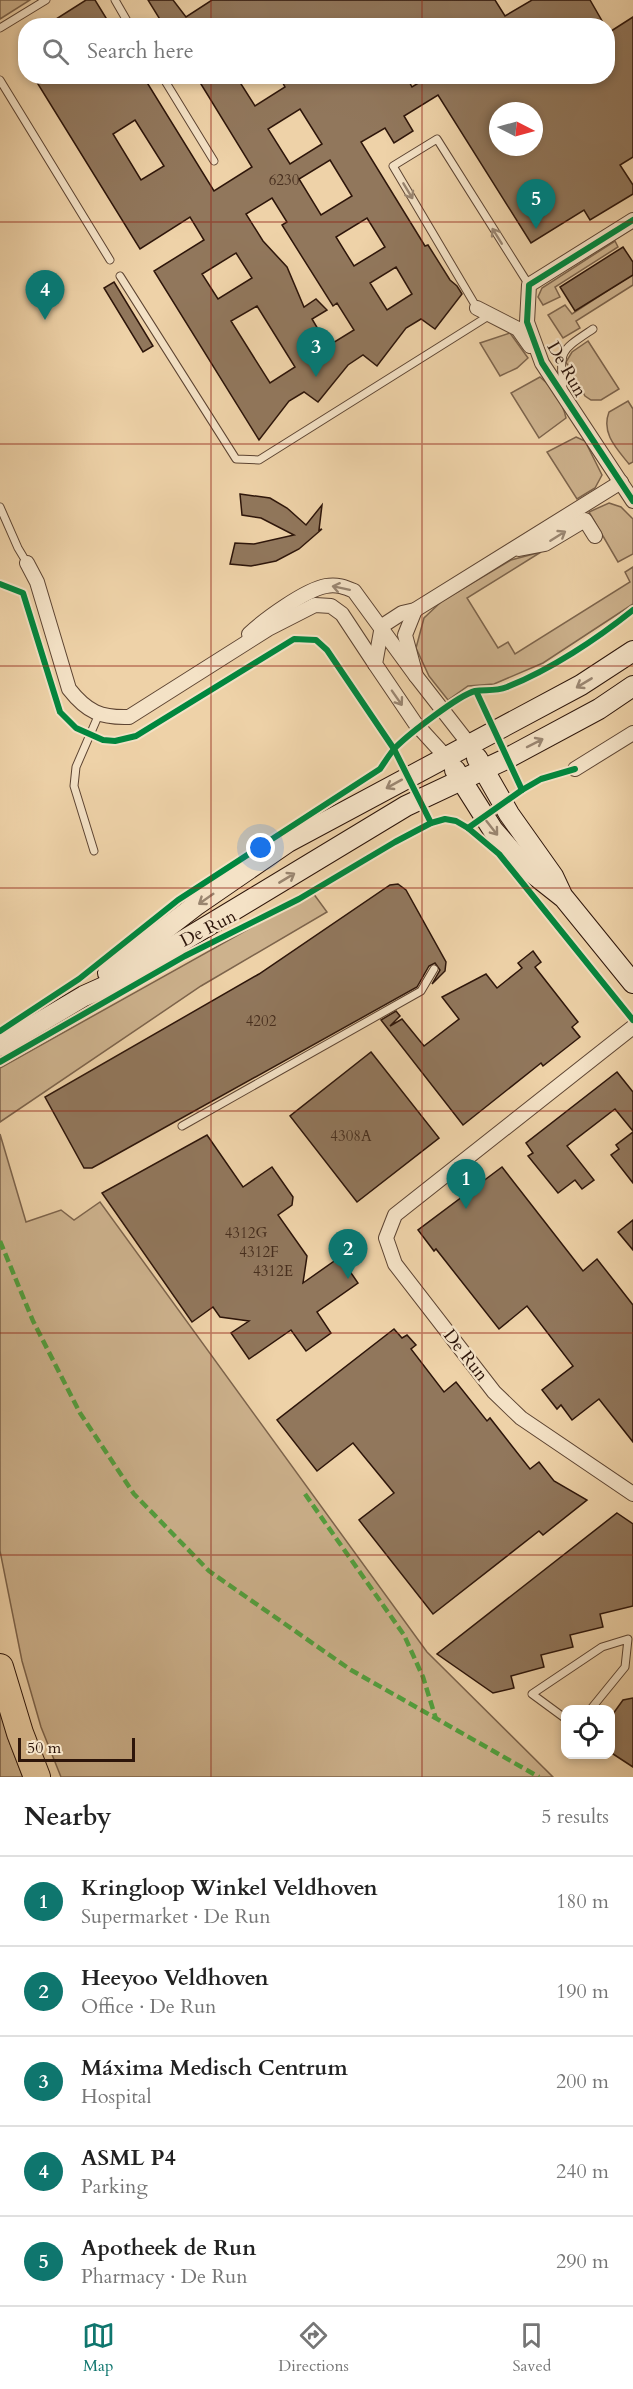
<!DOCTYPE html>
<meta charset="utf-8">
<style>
body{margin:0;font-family:Cardo,serif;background:#f2f2f2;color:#222}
.controls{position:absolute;right:18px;bottom:18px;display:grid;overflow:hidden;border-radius:12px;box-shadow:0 3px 9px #0003}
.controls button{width:54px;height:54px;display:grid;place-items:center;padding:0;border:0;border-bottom:2px solid #e0e0e0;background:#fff;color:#222;font:30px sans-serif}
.compass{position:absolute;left:489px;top:102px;width:54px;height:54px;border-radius:50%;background:#fff;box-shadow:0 3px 9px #0003;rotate:96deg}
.scale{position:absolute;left:18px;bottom:15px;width:117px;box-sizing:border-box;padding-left:6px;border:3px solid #2d150a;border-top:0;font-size:16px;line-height:21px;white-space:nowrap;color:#2d150a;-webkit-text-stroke:4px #f4e2c6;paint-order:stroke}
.you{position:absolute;left:261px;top:848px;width:21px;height:21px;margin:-15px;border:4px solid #fff;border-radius:50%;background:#1a73e8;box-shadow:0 0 0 9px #1a73e833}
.badge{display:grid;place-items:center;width:39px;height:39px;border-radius:50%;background:#0f766e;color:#fff;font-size:20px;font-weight:700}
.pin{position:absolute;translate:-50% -50px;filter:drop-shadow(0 2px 3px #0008)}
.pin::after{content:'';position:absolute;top:32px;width:21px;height:18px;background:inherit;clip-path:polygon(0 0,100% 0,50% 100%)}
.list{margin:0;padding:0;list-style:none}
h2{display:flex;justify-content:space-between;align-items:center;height:78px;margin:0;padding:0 24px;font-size:26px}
h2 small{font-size:20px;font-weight:400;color:#767676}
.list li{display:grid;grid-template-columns:39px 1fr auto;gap:18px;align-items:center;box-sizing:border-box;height:90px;padding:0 24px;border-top:2px solid #e0e0e0}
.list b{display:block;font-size:22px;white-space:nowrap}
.list p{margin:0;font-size:20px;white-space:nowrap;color:#767676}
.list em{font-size:20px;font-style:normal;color:#767676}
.icon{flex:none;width:33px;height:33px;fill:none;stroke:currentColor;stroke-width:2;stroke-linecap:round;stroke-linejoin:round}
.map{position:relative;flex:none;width:633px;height:1777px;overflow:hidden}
.search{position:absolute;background:#fff;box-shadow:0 3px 9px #0003;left:18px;right:18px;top:18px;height:66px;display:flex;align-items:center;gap:15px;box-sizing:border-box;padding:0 21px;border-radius:24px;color:#767676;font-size:22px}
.sheet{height:528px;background:#fff}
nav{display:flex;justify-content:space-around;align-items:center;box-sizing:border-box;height:84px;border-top:2px solid #e0e0e0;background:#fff;font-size:16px;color:#767676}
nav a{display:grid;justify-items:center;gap:3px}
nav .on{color:#0f766e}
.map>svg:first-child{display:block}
</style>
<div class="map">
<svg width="633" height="1777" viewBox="0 0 633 1777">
<rect width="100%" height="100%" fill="#eed2a8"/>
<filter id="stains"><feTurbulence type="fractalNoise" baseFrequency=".00333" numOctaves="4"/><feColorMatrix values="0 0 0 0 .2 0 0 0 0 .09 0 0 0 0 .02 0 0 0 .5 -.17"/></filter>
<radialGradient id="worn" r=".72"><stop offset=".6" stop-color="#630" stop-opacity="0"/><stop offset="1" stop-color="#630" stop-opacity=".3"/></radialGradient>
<g fill="#cdb28d" stroke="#7d644c" stroke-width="1.5">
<path d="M0,0H30L0,19Z"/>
<path d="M615,241L618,247L555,287L560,297L543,305L538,297L542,288Z"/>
<path d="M633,274V285L576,321L580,328L563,338L548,315L565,305L572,314Z"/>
<path d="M510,333L528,358L517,368L500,376L480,343Z"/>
<path d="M588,341L619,389L601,400H591L585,396L566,362L572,352Z"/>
<path d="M540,377C552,387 563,403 566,418L539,438L511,393Z"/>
<path d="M628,401L633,409V462L629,464C616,448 601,433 609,412Z"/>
<path d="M576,437L585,441L602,475L595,488L577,499L547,452Z"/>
<path d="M609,503L621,507L633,519V554L618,562L589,512Z"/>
<path d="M541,552L467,598L498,648L508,642L515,654L630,582L625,572L633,567V604L543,663L494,684L468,686L448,700L429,676L416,648L424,618L442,601L511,560Z"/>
<path d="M313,893L327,912L201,986L0,1122V1068Z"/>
<path d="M0,1134L26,1222L61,1210L74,1220L100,1202L427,1652L553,1777H61L41,1727L22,1661L0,1551Z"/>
<path d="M0,1708L8,1738L23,1777H0Z"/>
</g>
<g fill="#91775c" stroke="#2d150a" stroke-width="1.5" fill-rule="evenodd">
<path d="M86,0H95L111,26H45Z"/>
<path d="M148,0H173L186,17L212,0H495L505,16L532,0H590L605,26H164Z"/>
<path d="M633,17V157L620,165L633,185V194L590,220L584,210L531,243L438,95L404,116L413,131L394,143L385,128L361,142L425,246L428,245L450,280L457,286L462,294L435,329L421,319L406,328L377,366L363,355L348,365L318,402L304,392L289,401L259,440L154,271L204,240L190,217L140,249L33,76H143L214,191L252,167L196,76H236L255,106L285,87L279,76H406L412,87L430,76H608V33ZM300,109L322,144L290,164L268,129ZM498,111H534V147H498ZM135,120L164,166L141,180L113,134ZM330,160L352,196L321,215L299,179ZM272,198L287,222L282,225L333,306L337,303L354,330L328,346L312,319L327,310L316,299L304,307L287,267L263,241L246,214ZM367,218L385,247L354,266L336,237ZM236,253L252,278L218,299L202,274ZM396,267L412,294L387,310L370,283ZM257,306L295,367L270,383L231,321Z"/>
<path d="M623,247L633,262V275L575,311L560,287Z"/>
<path d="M114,282L153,346L143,352L104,288Z"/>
<path d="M240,494L270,498L287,508L306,525L322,505L319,530L322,529L299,549L276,561L251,566L230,564L235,543L254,544L294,535L261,518L242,515Z"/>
<path d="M398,884L406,890L446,962L445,971L432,984L440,970L435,963L429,966L417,987L101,1163L92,1168H84L45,1097L259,974L390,885Z"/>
<path d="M533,951L541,962L535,967L578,1022L572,1027L580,1037L543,1066L541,1063L463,1125L381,1020L396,1011L400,1016L390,1026L402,1019L424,1046L459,1019L442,997L486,974L497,988L522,968L518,963Z"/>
<path d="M371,1052L439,1138L357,1202L290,1116Z"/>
<path d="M617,1072L633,1092V1131L615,1109L567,1146L594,1180L582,1189L575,1180L558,1193L528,1156L533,1153L526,1143Z"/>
<path d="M633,1132V1183L611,1155L619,1149L616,1145Z"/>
<path d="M207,1135L243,1187L272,1167L293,1197L292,1205L278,1215L307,1256L303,1283L340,1257L358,1283L317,1312L331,1333L306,1351L291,1330L249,1359L231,1333L249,1321L220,1317L213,1307L192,1322L102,1193Z"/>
<path d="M502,1167L583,1271L597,1259L633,1305V1442L599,1399L572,1420L561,1405L557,1409L542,1390L573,1366L527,1306L499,1329L436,1249L434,1251L418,1230Z"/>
<path d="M633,1220V1250L618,1232Z"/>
<path d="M394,1329L402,1338L407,1335L416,1345L411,1349L444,1392L456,1382L487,1421L490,1418L530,1469L539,1462L554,1481L587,1500L543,1535L539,1531L433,1614L359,1520L394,1493L353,1443L317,1471L277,1420Z"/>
<path d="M617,1513L633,1524V1606L600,1614L603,1627L570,1635L573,1647L541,1655L544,1667L511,1676L514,1688L493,1693L437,1654Z"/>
<path d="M633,1698V1767L610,1752V1718L623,1700Z"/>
</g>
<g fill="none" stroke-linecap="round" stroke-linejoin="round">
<g stroke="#5d4432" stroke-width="9">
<g id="lane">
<path d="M115,0L130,26"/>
<path d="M0,28L46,0"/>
<path d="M162,76L214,161"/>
<path d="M0,80L110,260"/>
<path d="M120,276L236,459L259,460L490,315"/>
<path d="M477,308L393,166L437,139L529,285"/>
<path d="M563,390C560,349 559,352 593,329"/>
<path d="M0,507L18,548L27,563"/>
<path d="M94,851L74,786L76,767L99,714"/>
<path d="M182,1126L421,991L434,969"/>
<path d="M566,1719L532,1694L602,1647L628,1639L625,1667L590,1710"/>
</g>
</g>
<g stroke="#5d4432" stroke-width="16">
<g id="street">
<path d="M633,220L529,285L527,322L542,363L633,501"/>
<path d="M477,308L518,329L530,346"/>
<path d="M519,549L545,544L585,520L595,536"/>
<path d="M27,563L37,582L69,689C87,712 101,718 129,717L268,629L315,605L331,606L342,614L375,664"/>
<path d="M415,610L405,635L416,676L469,744"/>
<path d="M249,634C265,619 305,590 326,586C337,584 345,587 354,591L416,676"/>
<path d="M446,757L415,723L375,664L382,626L402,613L415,610L621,482"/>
<path d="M575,769L633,733"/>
<path d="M633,1027L395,1215L386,1238L395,1264L494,1392L521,1418L633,1494"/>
</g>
</g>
<g stroke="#2d150a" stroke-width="22">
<g id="secondary">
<path d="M477,758L509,814L553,876L561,893"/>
<path d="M455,770L493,830L526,868L564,898L633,983"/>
<path d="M108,973L195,906L288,842L581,685L633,651"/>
<path d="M0,1046L84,996L113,983L406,806L506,759L599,709L633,686"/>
</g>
</g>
<g stroke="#2d150a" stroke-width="28">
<path id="highway" d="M0,1667L20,1733L37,1777"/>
</g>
<use href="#lane" stroke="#f4e2c6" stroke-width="7"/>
<use href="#street" stroke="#f4e2c6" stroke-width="14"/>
<use href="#secondary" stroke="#f4e2c6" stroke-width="20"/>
<use href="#highway" stroke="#eed2a8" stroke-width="26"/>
<g stroke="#52a03e" stroke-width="4.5" stroke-dasharray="9 4.5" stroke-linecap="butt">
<path d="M0,1241L33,1321L80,1413L134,1494L209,1571L351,1670L539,1777"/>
<path d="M305,1494L404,1635L423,1677L436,1719"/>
</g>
<g stroke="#f4e2c6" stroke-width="10">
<g id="cycleway">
<path d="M633,220L529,285L527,322L542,363L633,501"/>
<path d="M0,584L23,593L60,712L76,728L103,740L115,741L136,736L294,639L316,640L327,650L394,749L431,823"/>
<path d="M476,691L522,790"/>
<path d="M468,828L522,790L541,779L575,769"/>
<path d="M0,1031L79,979L178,900L380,769C385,762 390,753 396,747C409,734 459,695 475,691C485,689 494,692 507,687C550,670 597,639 633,610"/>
<path d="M0,1062L185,956L299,899L395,842L431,823L445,819L456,821L468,828L499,854L633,1020"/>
</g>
</g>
<use href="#cycleway" stroke="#00873e" stroke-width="6"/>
</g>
<defs><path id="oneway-shaft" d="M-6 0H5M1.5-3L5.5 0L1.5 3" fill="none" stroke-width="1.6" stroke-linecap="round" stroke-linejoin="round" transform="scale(1.5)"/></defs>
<g stroke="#9a8671">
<use href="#oneway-shaft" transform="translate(408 191) rotate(59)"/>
<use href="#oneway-shaft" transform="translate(497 236) rotate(-122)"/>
<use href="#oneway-shaft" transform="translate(558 536) rotate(-32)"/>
<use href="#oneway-shaft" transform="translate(341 588) rotate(-168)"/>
<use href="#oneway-shaft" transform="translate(584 683) rotate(149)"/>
<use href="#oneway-shaft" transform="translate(397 698) rotate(55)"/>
<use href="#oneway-shaft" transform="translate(535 743) rotate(-27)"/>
<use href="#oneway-shaft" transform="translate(394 784) rotate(151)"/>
<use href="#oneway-shaft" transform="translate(492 828) rotate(52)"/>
<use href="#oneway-shaft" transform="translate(287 878) rotate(-31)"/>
<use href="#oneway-shaft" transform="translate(206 899) rotate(145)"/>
</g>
<path fill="none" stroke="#8f2418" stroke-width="1.5" stroke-opacity="0.55" d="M211,0V26M422,0V26M211,76V1777M422,76V1777M0,222H633M0,444H633M0,666H633M0,888H633M0,1111H633M0,1333H633M0,1555H633"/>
<g text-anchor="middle" stroke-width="4.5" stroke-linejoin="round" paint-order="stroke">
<g font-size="15" fill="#462e1e">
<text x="284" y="185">6230</text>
<text x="261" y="1026">4202</text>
<text x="351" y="1141">4308A</text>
<text x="246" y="1238">4312G</text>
<text x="259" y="1257">4312F</text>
<text x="273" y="1276">4312E</text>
</g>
<g font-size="18" fill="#2d150a" stroke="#f4e2c6">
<text transform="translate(567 369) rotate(60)" y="6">De Run</text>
<text transform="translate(208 928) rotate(-27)" y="6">De Run</text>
<text transform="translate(466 1355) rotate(52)" y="6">De Run</text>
</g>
</g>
<rect width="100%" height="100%" filter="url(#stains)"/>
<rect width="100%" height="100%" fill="url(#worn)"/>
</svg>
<div class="controls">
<button><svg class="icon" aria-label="locate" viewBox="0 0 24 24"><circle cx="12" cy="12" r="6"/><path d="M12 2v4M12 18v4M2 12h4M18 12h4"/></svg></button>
</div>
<svg class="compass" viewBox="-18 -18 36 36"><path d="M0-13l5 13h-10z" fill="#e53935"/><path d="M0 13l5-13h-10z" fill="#767676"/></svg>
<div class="scale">50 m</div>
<div class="you"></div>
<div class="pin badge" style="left:466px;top:1209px">1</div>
<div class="pin badge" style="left:348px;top:1279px">2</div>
<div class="pin badge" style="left:316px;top:377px">3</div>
<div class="pin badge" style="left:45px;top:320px">4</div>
<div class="pin badge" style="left:536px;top:229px">5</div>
<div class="search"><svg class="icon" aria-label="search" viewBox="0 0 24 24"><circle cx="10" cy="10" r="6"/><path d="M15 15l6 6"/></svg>Search here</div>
</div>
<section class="sheet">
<h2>Nearby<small>5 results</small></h2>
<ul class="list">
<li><span class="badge">1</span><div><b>Kringloop Winkel Veldhoven</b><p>Supermarket · De Run</p></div><em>180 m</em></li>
<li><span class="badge">2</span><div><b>Heeyoo Veldhoven</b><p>Office · De Run</p></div><em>190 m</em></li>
<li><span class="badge">3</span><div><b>Máxima Medisch Centrum</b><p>Hospital</p></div><em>200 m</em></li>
<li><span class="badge">4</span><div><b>ASML P4</b><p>Parking</p></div><em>240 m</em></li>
<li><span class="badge">5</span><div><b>Apotheek de Run</b><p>Pharmacy · De Run</p></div><em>290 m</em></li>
</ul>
</section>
<nav>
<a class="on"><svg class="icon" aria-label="map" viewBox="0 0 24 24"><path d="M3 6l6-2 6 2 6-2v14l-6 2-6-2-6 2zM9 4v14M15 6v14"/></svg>Map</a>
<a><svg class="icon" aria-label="directions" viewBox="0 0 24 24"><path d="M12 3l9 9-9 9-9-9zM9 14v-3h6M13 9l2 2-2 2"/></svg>Directions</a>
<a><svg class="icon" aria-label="saved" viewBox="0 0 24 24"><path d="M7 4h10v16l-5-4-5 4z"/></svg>Saved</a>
</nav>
